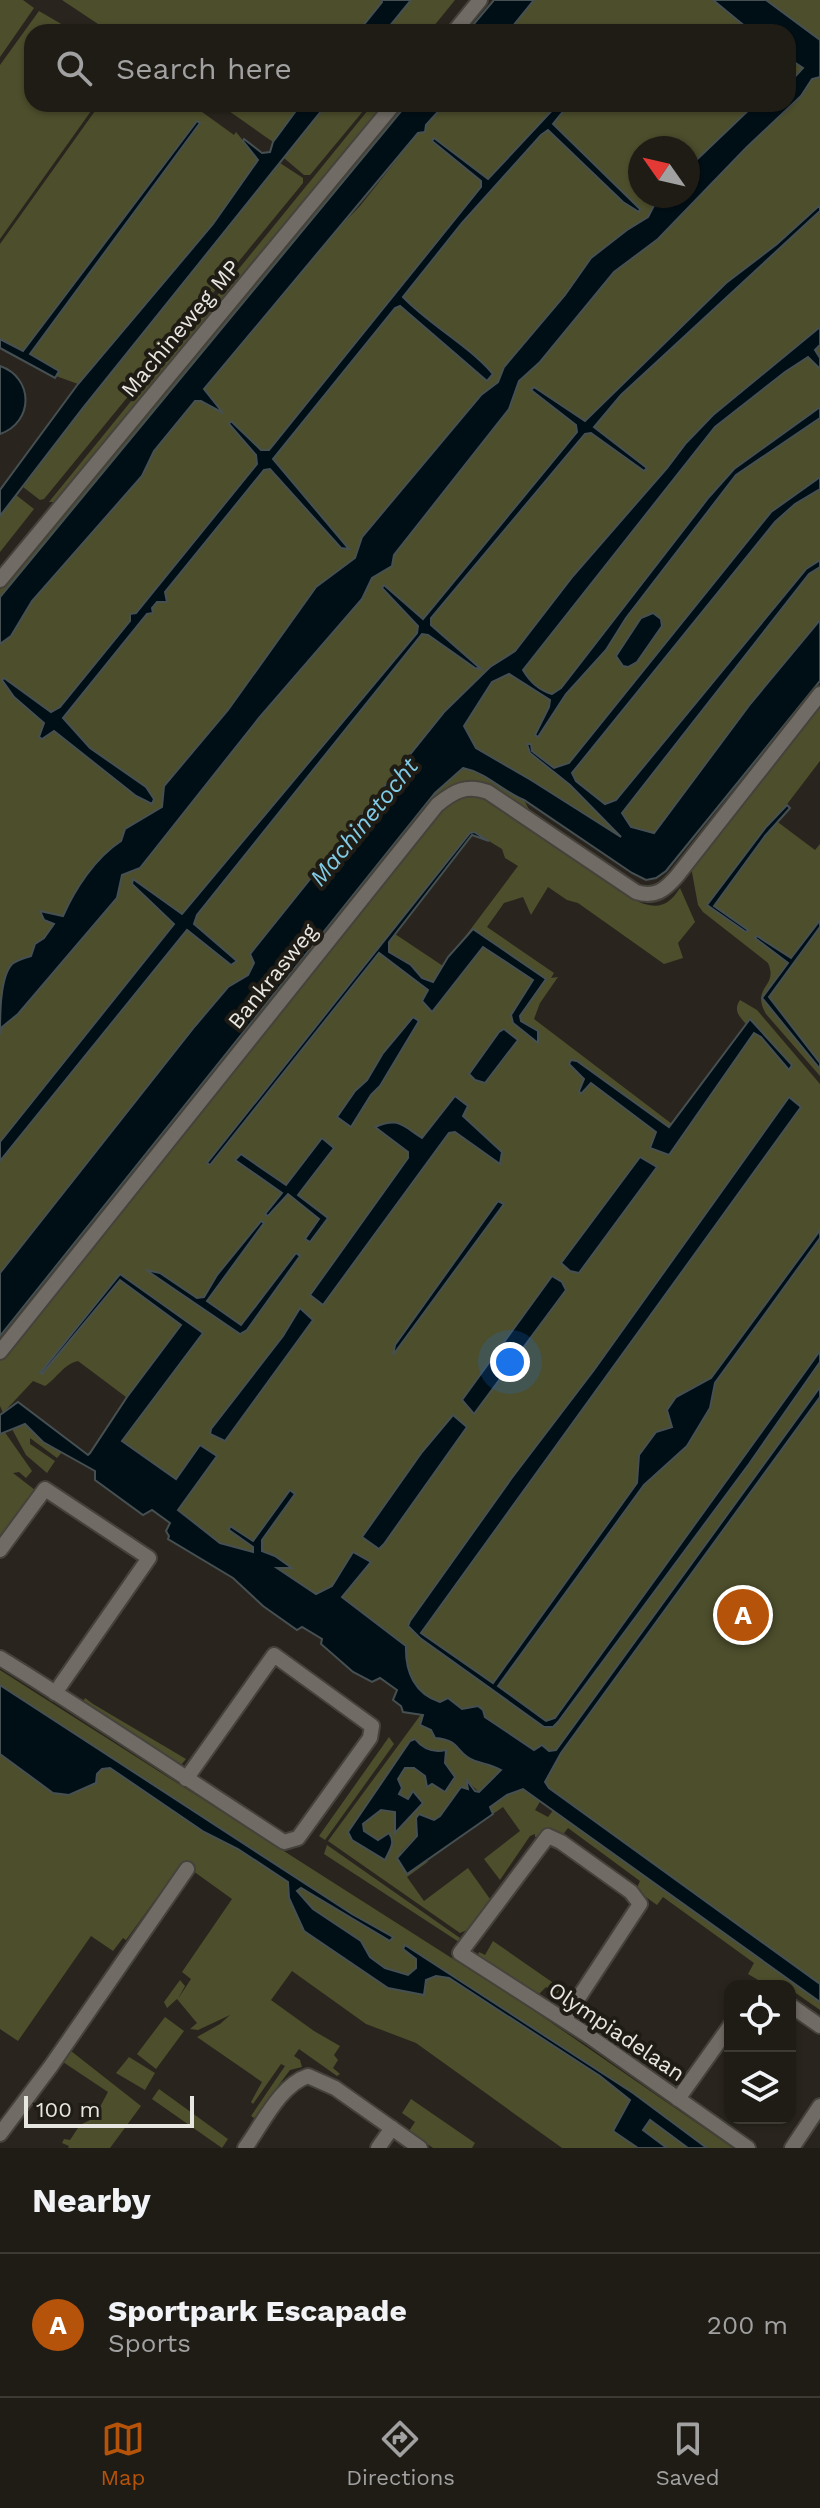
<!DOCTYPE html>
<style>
body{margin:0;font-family:"Work Sans",sans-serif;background:#2c2923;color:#f1f3f6}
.controls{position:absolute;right:24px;bottom:24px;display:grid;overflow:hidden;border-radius:16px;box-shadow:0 2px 6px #0004}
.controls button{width:72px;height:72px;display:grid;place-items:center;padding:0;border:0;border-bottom:2px solid #3c3a35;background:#1f1c16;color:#f1f3f6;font:40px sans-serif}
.compass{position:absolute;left:628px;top:136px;width:72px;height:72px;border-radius:50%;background:#1f1c16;box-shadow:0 2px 6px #0004;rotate:304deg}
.scale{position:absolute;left:24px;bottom:20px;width:170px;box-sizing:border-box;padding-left:8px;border:4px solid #e8e6e1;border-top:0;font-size:22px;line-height:28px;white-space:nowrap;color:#e8e6e1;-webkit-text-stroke:6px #1f1b15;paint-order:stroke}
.you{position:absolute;left:510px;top:1362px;width:28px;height:28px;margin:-20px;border:6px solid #fff;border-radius:50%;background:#1a73e8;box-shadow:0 0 0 12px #1a73e833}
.badge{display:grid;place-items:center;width:52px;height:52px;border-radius:50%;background:#b45309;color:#fff;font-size:26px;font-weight:700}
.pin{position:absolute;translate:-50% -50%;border:4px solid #fff;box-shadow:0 2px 8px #0006}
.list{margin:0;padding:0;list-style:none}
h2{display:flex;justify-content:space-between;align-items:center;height:104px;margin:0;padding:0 32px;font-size:34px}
h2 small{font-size:26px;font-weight:400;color:#a1a1a1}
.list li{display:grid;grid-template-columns:52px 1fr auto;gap:24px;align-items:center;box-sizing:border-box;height:144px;padding:0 32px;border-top:2px solid #3c3a35}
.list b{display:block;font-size:30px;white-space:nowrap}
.list p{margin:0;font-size:26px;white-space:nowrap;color:#a1a1a1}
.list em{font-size:26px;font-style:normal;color:#a1a1a1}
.icon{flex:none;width:44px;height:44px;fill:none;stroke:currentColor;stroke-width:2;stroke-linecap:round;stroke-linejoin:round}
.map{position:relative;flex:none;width:820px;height:2148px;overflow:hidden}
.search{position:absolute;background:#1f1c16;box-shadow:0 2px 6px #0004;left:24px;right:24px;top:24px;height:88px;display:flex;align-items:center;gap:20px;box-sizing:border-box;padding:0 28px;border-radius:24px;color:#a1a1a1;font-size:30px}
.sheet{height:248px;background:#1f1c16}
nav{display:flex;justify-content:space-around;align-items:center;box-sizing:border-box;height:112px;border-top:2px solid #3c3a35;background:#1f1c16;font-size:22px;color:#a1a1a1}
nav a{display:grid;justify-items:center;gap:4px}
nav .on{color:#b45309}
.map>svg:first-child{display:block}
</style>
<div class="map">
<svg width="820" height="2148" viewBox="0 0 820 2148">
<rect width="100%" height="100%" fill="#29251e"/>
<g fill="#4d4e2c" fill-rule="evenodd">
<path d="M0,0H23L34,8L0,57Z"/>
<path d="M62,0H388L382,2L358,32H110Z"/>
<path d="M411,0H455L429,32H385Z"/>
<path d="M534,0H820V620L751,703L654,833L631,827L621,837L476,748L464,726L446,710L250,953L254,963L248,975L132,1109L0,1273V640L319,248L360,206L418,133L425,130L426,125L445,104H788V32H508ZM640,148H688V196H640Z"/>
<path d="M39,11L75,32H32V104H96L0,239V65Z"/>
<path d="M100,104H191L234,135L236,132L259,160L213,224L78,384L56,376L58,371L30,354L200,124L197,122L23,351L0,339V244Z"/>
<path d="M219,104H301L273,142Z"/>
<path d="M327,104H369L310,175H304L284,158Z"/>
<path d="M373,104H387L56,502H49Z"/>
<path d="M399,104H407L0,597V589Z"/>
<path d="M280,163L303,178V183L44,499L40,500L23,487L83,408Z"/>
<path d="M16,495L34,509L0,552V516Z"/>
<path d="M820,701V761L775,820L815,850L820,844V919L791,959L757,937L788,962L782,972L820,926V1076L766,1014C750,986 779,988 768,963L703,912L698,905L691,867Z"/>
<path d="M464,768C487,774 502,791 524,800L532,815L465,783L395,843L435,793Z"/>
<path d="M460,793L492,798L639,902C659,910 669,905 680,888L695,922L678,943L683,958L664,964L578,903L567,900L548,887L531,915L523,897L504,903L487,927L554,973L551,978L558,977L540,1003L534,1019L672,1124L669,1128L592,1072L668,1130L671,1128L746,1024C739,1016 733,1010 740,1000L757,1010L820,1084V1984L548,1789L90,1452L126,1397L78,1361C64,1364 57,1378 45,1386L33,1381L3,1413L0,1406V1359L430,817ZM474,832L502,849L505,858L518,866L443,966L395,934L387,946L371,959Z"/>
<path d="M25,1424L43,1442L62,1452L57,1458L30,1438V1444L55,1461L47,1473L26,1455L12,1429Z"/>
<path d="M4,1431L32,1471L26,1478L19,1472L13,1473L35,1490L21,1507L24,1511L0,1543V1434Z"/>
<path d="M0,1670L533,2010L733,2148H562L416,2043L366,2024L292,1971L271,2000L314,2031L340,2046L334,2055L338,2060L333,2068L340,2074L337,2076L299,2049L294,2056L300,2060L302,2067L290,2070L254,2118L251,2116L285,2066L281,2064L253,2104L251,2102L262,2082L197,2037L220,2024L230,2015L198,2030L190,2029L197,2023L177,1999L167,2008L164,2002L180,1980L185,1986L178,1999L191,1979L182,1972L232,1899L182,1863L126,1940L123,1938L113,1951L91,1936L18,2041L0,2029Z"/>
<path d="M85,1698L93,1704L186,1759L181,1765L83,1702Z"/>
<path d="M422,1713L469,1757L502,1770L479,1792L465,1779L468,1789L460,1788L440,1816L433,1820L418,1814L416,1818L417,1835L401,1852L407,1874L421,1863L429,1861L407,1877L424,1901L468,1868L490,1899L467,1930L460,1933L328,1841ZM410,1741L437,1752L454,1780L445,1792L414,1768H406L398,1779L399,1794L408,1799L413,1791L422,1803L396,1831V1812L381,1810L363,1824L364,1831L378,1841L389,1833L393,1844L352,1840Z"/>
<path d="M389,1737L394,1744L325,1840L319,1836Z"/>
<path d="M523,1789L541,1800L535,1810L548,1817L554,1809L820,2002V2010L790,1989V1986L777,1980L772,1986H768L748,1974L754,1963L663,1897L657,1905L636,1890L640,1881L568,1828L561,1837L550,1829L544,1830L538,1837H535V1834L530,1836L500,1880L484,1859L520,1831L503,1807L493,1814L490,1807L507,1795Z"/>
<path d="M327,1845L460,1938L459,1942L324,1854Z"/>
<path d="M493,1941L562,1989L558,1994L546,1987L539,1994L478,1955L479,1952L485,1955Z"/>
<path d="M165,2017L184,2031L156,2069L137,2054Z"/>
<path d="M71,2051L141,2106L110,2148H68L69,2146L62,2143L64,2139L70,2140L80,2125L94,2118L108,2092L63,2062Z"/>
<path d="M129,2057L155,2073L145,2090L116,2073Z"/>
<path d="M159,2089L228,2139L222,2148L152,2099Z"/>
<path d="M411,2099L475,2143L472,2148H433L409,2131L415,2122L402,2113Z"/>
</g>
<g fill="#000f16" stroke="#465053" stroke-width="2">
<path d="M381,0H411L385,32H358L382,2Z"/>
<path d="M494,0H534L508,32H467Z"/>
<path d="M713,0H766L820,40V77L812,79L801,96L746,148L658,239L614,272L540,362L519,381L509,409L394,555L392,566L372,578L362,599L259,718L140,868L122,875L117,898L18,1014L2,1027L0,1034C0,1014 0,977 12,964C17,960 25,958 31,956L35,944L44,938L54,924L44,920L40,911L63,916C75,889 95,858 121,841L125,829L162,807L164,786L228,710L316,587L355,558L362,537L481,395L498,382L504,367L565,295L591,258L627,230L648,217L659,196H688V168L755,104H788V80H792L803,68L788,58V32H752Z"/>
<path d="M301,104H327L83,408L0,516V490L78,384L213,224L258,160L243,141L244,139L262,153L270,152L273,142Z"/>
<path d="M407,104H445L426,125L425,132L418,133L204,389L223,413L201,401H195L154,451L142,476L32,601L11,636L0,644V597Z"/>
<path d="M558,104H569L553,124L640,209L639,212L623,202L548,130L541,135L462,223L403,297C431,326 467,344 493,374L487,381L400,306L395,308L273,459L349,549L341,548L270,469L264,470L165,592L167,602H157L152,608L153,613L147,614L63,718L90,748L146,787L154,799L152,804L136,796L54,731L42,739L39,737L44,723L14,697L2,680L4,678L51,712L60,707L130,621V614L136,613L257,464L256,455L229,424L231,421L261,450H269L481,187V181L432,141L434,138L488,179Z"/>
<path d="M197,121L200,123L30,354L59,371L55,378L0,348V339L23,351Z"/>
<path d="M820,205V211L621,395L594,427L647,468L644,471L591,433L585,434L431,618V625L481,669L475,668L428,635L422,634L197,915L194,924L237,961L231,965L187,930L0,1161V1142L174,924L132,884L133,879L182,914L417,633L418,626L382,588L384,585L423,619L577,432L576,425L531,390L534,387L585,421L726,283L777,244Z"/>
<path d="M820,327V345L815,350L820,358V369L808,357L785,372L715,427L523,670C530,682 538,690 552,694L561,688L709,497L734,469L820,407V418L736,475L626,618L606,650L566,694L538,737L535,735L549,707L550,700L509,674L492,682L464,726L476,748L531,780L621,837L570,785L530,753L527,744H531L532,751L554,768L569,763L771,512L820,477V489L795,504L775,522L572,773L576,781L605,804L616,800L806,569L820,560V567L809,574L622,813L631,827L654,833L751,703L820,620V681L666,871L656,878L646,880L632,873L524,800C502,791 487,773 463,768L435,793L0,1336V1273L195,1026L228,987L248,975L254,963L250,954L444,712L490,667L515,651L573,576L667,468L686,443L713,415Z"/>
<path d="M0,366C34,378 34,422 0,434Z"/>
<path d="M653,613L661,619L662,626L637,662L628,667L623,666L616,656L641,618Z"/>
<path d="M787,805L790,808L765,836L714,906L748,930L746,932L707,905L766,827Z"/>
<path d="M474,832L489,841L472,835L389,942V952L411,965L422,978L433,982L448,957L473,929L546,979L520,1016L521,1021L538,1031V1043L513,1023L511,1015L533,980L483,947L432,1012L422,1001L428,990L379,953L210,1165L207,1163L470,833Z"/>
<path d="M820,920V927L769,997L820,1063V1069L762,998L788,963L755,938L757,936L791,958Z"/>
<path d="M413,1017L419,1021L380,1086L371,1095L351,1127L337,1117L355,1091L367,1080L383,1053Z"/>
<path d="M750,1019L792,1065L789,1070L761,1037L754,1033L669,1155L650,1148L656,1132L591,1083L581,1094L579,1091L584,1079L569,1064L571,1060L577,1061L669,1127Z"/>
<path d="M504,1029L518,1040L485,1083L475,1080L469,1074L499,1032Z"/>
<path d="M455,1096L468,1106L463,1116L502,1152L500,1164L455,1132L449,1133L323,1305L310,1295L408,1158V1152L375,1127C399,1117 402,1125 422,1138Z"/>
<path d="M789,1097L801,1107L421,1633L493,1683L637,1483L639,1455L656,1432L672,1427L667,1410L676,1397L711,1378L820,1230V1238L715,1383L710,1408L687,1446L644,1485L498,1686L546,1721L555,1718L820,1351V1362L749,1464L558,1722L553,1727H544L420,1638L408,1626L410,1621L511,1479L594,1370Z"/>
<path d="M322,1138L334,1148L298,1195L328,1218L310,1242L305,1239L319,1219L288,1194L268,1216L265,1214L282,1193L235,1160L241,1154L286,1185Z"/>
<path d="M640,1157L657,1167L579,1273L570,1271L561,1263Z"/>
<path d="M498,1201L504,1204L393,1355L395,1345Z"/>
<path d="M261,1221L264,1223L207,1301L241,1325L296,1253L300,1256L247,1330L240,1334L146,1270L160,1273L197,1298L204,1297L217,1275Z"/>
<path d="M120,1274L203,1333L122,1441L176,1479L200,1445L217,1456L178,1510L220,1543L253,1552V1547L229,1530L230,1526L253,1541L290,1490L295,1494L262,1540V1551L275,1556L292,1568H277L316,1594L332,1586L353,1552L371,1562L342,1597L406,1646C405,1672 415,1694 440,1702L448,1698L462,1709L478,1706L483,1710L485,1717L534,1750L542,1745L549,1751L556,1750L820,1387V1397L561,1753L545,1782L549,1788L820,1984V2002L523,1789L507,1795L490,1807L493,1814L407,1874L397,1858L417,1836L416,1818L419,1814L434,1820L440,1816L461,1787L468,1789L466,1779L475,1791L479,1792L501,1770C492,1765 484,1764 475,1761C455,1754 462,1740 435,1738L431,1730L420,1725L423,1715L403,1712L401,1706L393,1700L397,1690L380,1678L372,1682L353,1672L321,1644L322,1639L302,1627L297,1630L263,1606L233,1578L168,1539L169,1536L166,1531L170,1523L152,1510L143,1515L95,1480V1471L43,1442L25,1424L0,1434V1415L18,1402L88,1455L90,1453L127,1397L181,1325L120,1280L42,1374L40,1373Z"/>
<path d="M552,1276L562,1282L566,1290L474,1414L462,1400Z"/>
<path d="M300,1308L313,1320L225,1441L210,1434L211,1429L283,1336Z"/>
<path d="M453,1415L467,1427L384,1544L379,1549L362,1537L422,1452Z"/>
<path d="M0,1685L352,1914L393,1937L390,1941L301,1888L297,1891L313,1909L361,1941L370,1957L385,1968L408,1975L416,1968V1959L403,1949L405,1945L633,2093L707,2148H688L650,2120L643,2130L667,2148H638L613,2131L630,2100L600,2076L449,1978L436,1976L426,1980L424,1995L388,1988L304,1931L289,1898L288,1882L238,1849L204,1832L110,1768L102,1769L97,1774L96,1783L69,1795L53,1793L0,1754Z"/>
<path d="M415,1739C423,1749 433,1753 446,1750L445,1763L455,1777L445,1792L432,1784L427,1787L425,1776L414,1768H405L398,1779L402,1788L399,1794L408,1799L413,1791L423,1803L395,1833V1812L381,1810L363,1824L364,1831L378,1840L389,1833C396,1843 390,1849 385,1860L352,1840L348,1832L410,1741Z"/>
</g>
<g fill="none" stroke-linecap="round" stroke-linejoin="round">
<g stroke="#45423c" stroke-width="18">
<g id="minor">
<path d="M454,32L480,0"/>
<path d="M0,580L394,104"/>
<path d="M0,1352L437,805C454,791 467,784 488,792L636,892C655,898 665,890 677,876L820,694"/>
<path d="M0,1550L45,1489L149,1558L55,1693"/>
<path d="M0,1658C96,1717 190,1781 284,1842L298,1838L370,1738L372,1726L274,1655L186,1779"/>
<path d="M790,2005L820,2026"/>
<path d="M564,2020L640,1904L631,1892L561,1842L548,1836L460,1953L589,2036L748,2148"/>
<path d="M678,2099L730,2026"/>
<path d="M0,2134L51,2066L187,1869"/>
<path d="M245,2148C262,2125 280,2085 308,2076L335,2088L420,2148"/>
<path d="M378,2148L392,2128"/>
<path d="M792,2148L820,2106"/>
</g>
</g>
<use href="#minor" stroke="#706b64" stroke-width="14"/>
</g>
<g text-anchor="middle" stroke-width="8" stroke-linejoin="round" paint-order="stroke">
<g font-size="22" fill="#e8e6e1" stroke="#1f1b15">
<text transform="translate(180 328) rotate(-50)" y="8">Machineweg MP</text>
<text transform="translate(272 976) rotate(-51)" y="8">Bankrasweg</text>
<text transform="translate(617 2031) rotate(34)" y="8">Olympiadelaan</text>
</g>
<g font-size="24" font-style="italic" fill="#80cbe5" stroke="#1f1b15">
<text transform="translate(364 822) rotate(-51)" y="8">Machinetocht</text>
</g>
</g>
</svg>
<div class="controls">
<button><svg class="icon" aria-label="locate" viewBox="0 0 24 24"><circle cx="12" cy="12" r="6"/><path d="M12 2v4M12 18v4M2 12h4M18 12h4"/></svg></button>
<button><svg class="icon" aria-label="layers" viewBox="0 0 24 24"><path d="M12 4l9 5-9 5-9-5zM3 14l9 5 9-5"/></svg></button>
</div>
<svg class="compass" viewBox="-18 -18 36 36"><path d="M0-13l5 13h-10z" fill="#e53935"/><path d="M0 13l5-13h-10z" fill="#a1a1a1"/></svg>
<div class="scale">100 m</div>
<div class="you"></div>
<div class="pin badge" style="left:743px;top:1615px">A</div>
<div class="search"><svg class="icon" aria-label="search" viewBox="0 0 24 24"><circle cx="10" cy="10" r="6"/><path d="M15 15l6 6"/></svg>Search here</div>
</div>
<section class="sheet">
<h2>Nearby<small></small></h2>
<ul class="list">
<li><span class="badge">A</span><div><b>Sportpark Escapade</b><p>Sports</p></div><em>200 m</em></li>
</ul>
</section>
<nav>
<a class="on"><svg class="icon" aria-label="map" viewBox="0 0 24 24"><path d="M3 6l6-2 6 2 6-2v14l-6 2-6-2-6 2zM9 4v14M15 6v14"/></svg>Map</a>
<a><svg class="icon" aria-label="directions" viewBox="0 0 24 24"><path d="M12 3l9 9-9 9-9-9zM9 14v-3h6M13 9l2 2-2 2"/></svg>Directions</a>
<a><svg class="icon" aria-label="saved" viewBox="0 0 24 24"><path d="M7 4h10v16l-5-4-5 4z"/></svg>Saved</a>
</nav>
